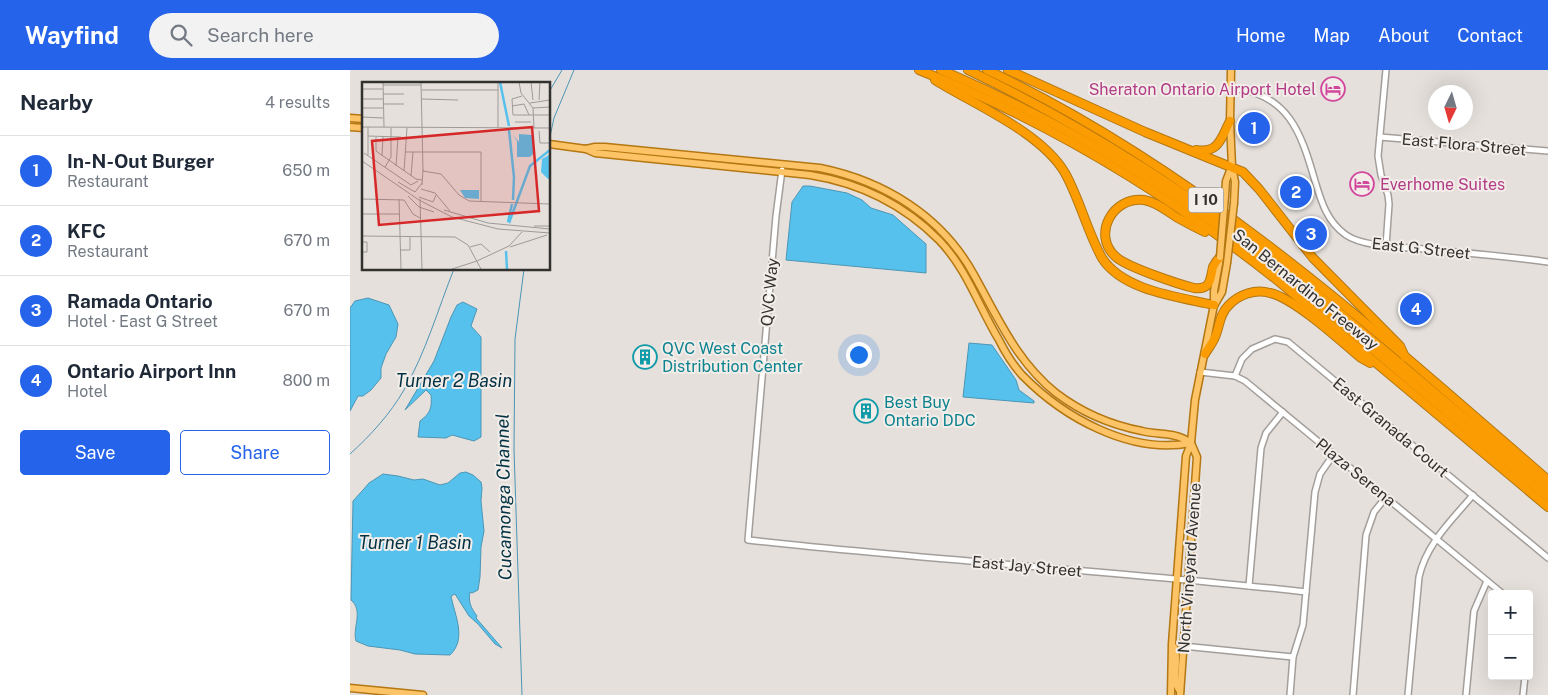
<!DOCTYPE html>
<meta charset="utf-8">
<style>
body{margin:0;font-family:"Public Sans",sans-serif;background:#f2f2f3;color:#1f2937}
.controls{position:absolute;right:15px;bottom:15px;display:grid;overflow:hidden;border-radius:5px;box-shadow:0 5px 20px #0002}
.controls button{width:45px;height:45px;display:grid;place-items:center;padding:0;border:0;border-bottom:1px solid #e0e1e3;background:#fff;color:#1f2937;font:25px sans-serif}
.compass{position:absolute;left:1078px;top:15px;width:45px;height:45px;border-radius:50%;background:#fff;box-shadow:0 5px 20px #0002;rotate:185deg}
.you{position:absolute;left:508px;top:284px;width:18px;height:18px;margin:-12px;border:4px solid #fff;border-radius:50%;background:#1a73e8;box-shadow:0 0 0 8px #1a73e833}
.badge{display:grid;place-items:center;width:32px;height:32px;border-radius:50%;background:#2563eb;color:#fff;font-size:16px;font-weight:700}
.pin{position:absolute;translate:-50% -50%;border:2px solid #fff;box-shadow:0 1px 5px #0006}
.list{margin:0;padding:0;list-style:none}
h2{display:flex;justify-content:space-between;align-items:center;height:65px;margin:0;padding:0 20px;font-size:21px}
h2 small{font-size:16px;font-weight:400;color:#747a83}
.list li{display:grid;grid-template-columns:32px 1fr auto;gap:15px;align-items:center;box-sizing:border-box;height:70px;padding:0 20px;border-top:1px solid #e0e1e3}
.list b{display:block;font-size:19px;white-space:nowrap}
.list p{margin:0;font-size:16px;white-space:nowrap;color:#747a83}
.list em{font-size:16px;font-style:normal;color:#747a83}
.actions{display:flex;gap:10px;padding:15px 20px}
.actions a{flex:1;padding:11px 0;border:1px solid #2563eb;border-radius:5px;text-align:center;font-size:18px;color:#2563eb}
.actions .main{background:#2563eb;color:#fff}
.icon{flex:none;width:28px;height:28px;fill:none;stroke:currentColor;stroke-width:2;stroke-linecap:round;stroke-linejoin:round}
.map{position:relative;flex:none;width:1198px;height:625px;overflow:hidden}
header{display:flex;align-items:center;gap:30px;box-sizing:border-box;height:70px;padding:0 25px;background:#2563eb;color:#fff}
header strong{font-size:24px}
nav{display:flex;gap:28px;margin-inline-start:auto;font-size:18px}
.search{width:350px;height:45px;background:#f2f2f3;display:flex;align-items:center;gap:12px;box-sizing:border-box;padding:0 18px;border-radius:28px;color:#747a83;font-size:19px}
main{display:flex}
aside{flex:1;background:#fff}
.map>svg:first-child{display:block}
</style>
<header>
<strong>Wayfind</strong>
<div class="search"><svg class="icon" aria-label="search" viewBox="0 0 24 24"><circle cx="10" cy="10" r="6"/><path d="M15 15l6 6"/></svg>Search here</div>
<nav><a>Home</a><a>Map</a><a>About</a><a>Contact</a></nav>
</header>
<main>
<aside>
<h2>Nearby<small>4 results</small></h2>
<ul class="list">
<li><span class="badge">1</span><div><b>In-N-Out Burger</b><p>Restaurant</p></div><em>650 m</em></li>
<li><span class="badge">2</span><div><b>KFC</b><p>Restaurant</p></div><em>670 m</em></li>
<li><span class="badge">3</span><div><b>Ramada Ontario</b><p>Hotel · East G Street</p></div><em>670 m</em></li>
<li><span class="badge">4</span><div><b>Ontario Airport Inn</b><p>Hotel</p></div><em>800 m</em></li>
</ul>
<div class="actions"><a class="main">Save</a><a>Share</a></div>
</aside>
<div class="map">
<svg width="1198" height="625" viewBox="0 0 1198 625">
<rect width="100%" height="100%" fill="#e5e0dc"/>
<g fill="#57c1ed" stroke="#4c96b4">
<path d="M453,116H460L497,123L512,130L521,138L543,145L576,174V203L436,190L442,132Z"/>
<path d="M18,228L39,235L48,254L46,267L36,284L31,298V308L21,320L13,326H8L0,341V238L5,231Z"/>
<path d="M113,232L127,239L121,256L131,267V367L124,371L102,365L96,368L68,367L70,351C81,343 82,337 81,325L76,320L55,340L84,291L101,247L107,235Z"/>
<path d="M619,273L642,275L666,310L669,320L684,331V333L613,327Z"/>
<path d="M116,402L123,405L131,412L132,418L131,431L134,461L131,477L130,507L128,520L122,523L120,522C118,532 121,538 127,546L126,548L152,578L145,574L128,554L119,546L105,524L101,526C105,546 117,569 100,585L65,584L50,580L18,576L6,571C2,558 14,541 1,530L3,431L13,420L19,413L33,404L48,406L64,410L73,409L90,415L98,413L110,403Z"/>
</g>
<g fill="none" stroke-linecap="round" stroke-linejoin="round">
<g stroke="#4c96b4" stroke-width="1">
<path d="M199,22L212,0"/>
<path d="M199,71L204,48L224,0"/>
<path d="M0,384C21,365 40,344 54,320C76,282 88,239 104,199"/>
<path d="M172,625L164,379L165,269L174,199"/>
</g>
<g stroke="#a39e9a" stroke-width="8">
<g id="minor">
<path d="M1036,0L1028,86L1031,105L1038,125L1039,134L1036,176"/>
<path d="M881,18C938,23 951,62 965,111C971,131 977,152 996,165C1013,177 1053,177 1074,179C1115,183 1157,186 1198,192"/>
<path d="M1030,67L1198,81"/>
<path d="M432,100L426,146L398,470C584,491 771,501 956,522"/>
<path d="M850,302L885,306L895,311L1153,524"/>
<path d="M885,306L892,289L902,279L925,269L938,272L1198,488"/>
<path d="M899,516L911,378L916,363L933,342"/>
<path d="M1179,546V555"/>
<path d="M833,576L943,587"/>
<path d="M940,625L943,587L953,555L965,422L970,404L984,384"/>
<path d="M1003,625L1016,465L1024,442L1036,427"/>
<path d="M1058,625L1069,507C1076,474 1102,450 1123,425"/>
<path d="M1116,625L1124,541L1137,511"/>
<path d="M1173,625L1175,606"/>
</g>
</g>
<g stroke="#b47712" stroke-width="9">
<g id="major">
<path d="M881,0L880,51L882,97L885,112L884,133"/>
<path d="M0,48L14,49"/>
<path d="M0,57L14,58"/>
<path d="M199,74L236,79L245,83L460,105C510,113 553,134 589,170C617,199 629,237 649,270C655,282 663,295 672,305C713,347 780,385 841,373"/>
<path d="M236,79L245,77H255L470,98C534,111 592,146 624,205C648,248 667,292 706,323C731,342 761,355 792,361C803,364 815,363 826,366C831,367 836,370 840,372"/>
<path d="M875,126L876,111L881,98"/>
<path d="M865,234L872,222L877,193"/>
<path d="M824,577C830,591 820,609 830,621"/>
<path d="M0,618L73,625"/>
<path d="M821,625L822,574L836,386L841,373L845,330L864,235V221L870,188"/>
<path d="M830,625L847,387L841,373"/>
</g>
</g>
<g stroke="#b47712" stroke-width="10">
<g id="highway">
<path d="M569,0C698,51 818,124 927,210L1198,437"/>
<path d="M591,0C704,48 812,112 910,187C950,218 989,251 1027,283C1084,331 1141,380 1198,427"/>
<path d="M618,0C735,56 843,125 945,205L1198,418"/>
<path d="M637,0C848,99 1024,259 1198,410"/>
<path d="M658,0L795,62L893,102L909,119L963,188L1050,276L1055,287"/>
<path d="M585,10C625,35 691,62 715,103C730,130 737,161 752,188C773,221 829,227 864,235"/>
<path d="M846,80C869,84 871,68 880,51"/>
<path d="M855,162C846,158 837,153 828,148C818,142 807,132 794,130C763,126 741,165 766,187C777,197 828,214 844,218C861,220 860,210 863,197C865,193 867,190 870,187"/>
<path d="M855,284C858,278 863,273 865,267C870,256 869,245 878,236C889,224 905,219 920,223C944,228 991,271 1011,288L1020,293"/>
</g>
</g>
<use href="#minor" stroke="#fff" stroke-width="5"/>
<use href="#major" stroke="#fcc467" stroke-width="6"/>
<use href="#highway" stroke="#fa9c02" stroke-width="8"/>
<g stroke="#b47712" stroke-width="9" stroke-linecap="butt">
<g id="major-bridge">
<path d="M870,187L875,126"/>
<path d="M877,193L884,133"/>
</g>
</g>
<use href="#major-bridge" stroke="#fcc467" stroke-width="6"/>
</g>
<defs>
<g id="hotel-ring" transform="scale(1.25)"><circle r="9.5" fill="#f2ede9" stroke="#d1479c" stroke-width="1.5"/><path d="M-6-4.5h1.5V1H6V5H4.5V3h-9V5H-6ZM-4 0a1.8 1.8 0 1 1 3.6 0ZM.5 0V-2.5h3Q6-2.5 6 0Z" fill="#d1479c"/></g>
<g id="building-ring" transform="scale(1.25)"><circle r="9.5" fill="#f2ede9" stroke="#0f9aa8" stroke-width="1.5"/><path d="M-4-6H4V6H1V3H-1V6H-4ZM-2.5-4.3h1.7v1.8h-1.7ZM.8-4.3h1.7v1.8H.8ZM-2.5-1h1.7V.8h-1.7ZM.8-1h1.7V.8H.8Z" fill="#0f9aa8"/></g>
</defs>
<g fill-rule="evenodd">
<use href="#hotel-ring" x="983" y="19"/>
<use href="#hotel-ring" x="1012" y="114"/>
<use href="#building-ring" x="295" y="287"/>
<use href="#building-ring" x="516" y="341"/>
</g>
<g text-anchor="middle" stroke-width="4" stroke-linejoin="round" paint-order="stroke">
<rect fill="#f2ede9" stroke="#6c6967" stroke-width="1" x="838.5" y="117.5" width="35" height="25" rx="4"/>
<g font-size="15" font-weight="bold" fill="#33312f">
<text x="856" y="135">I 10</text>
</g>
<g font-size="16" fill="#b23c85" stroke="#f2ede9" text-anchor="end">
<text x="966" y="25">Sheraton Ontario Airport Hotel</text>
<text x="1030" y="120" text-anchor="start">Everhome Suites</text>
</g>
<g font-size="16" fill="#33312f" stroke="#f2ede9">
<text transform="translate(1114 74) rotate(5)" y="6">East Flora Street</text>
<text transform="translate(1071 178) rotate(6)" y="6">East G Street</text>
<text transform="translate(956 219) rotate(39)" y="6">San Bernardino Freeway</text>
<text transform="translate(419 222) rotate(-85)" y="6">QVC Way</text>
<text transform="translate(1041 357) rotate(40)" y="6">East Granada Court</text>
<text transform="translate(1006 402) rotate(39)" y="6">Plaza Serena</text>
<text transform="translate(677 496) rotate(5)" y="6">East Jay Street</text>
<text transform="translate(839 498) rotate(-86)" y="6">North Vineyard Avenue</text>
</g>
<g font-size="16" fill="#0d838f" stroke="#f2ede9" text-anchor="start">
<text x="312" y="284">QVC West Coast<tspan x="312" dy="18">Distribution Center</tspan></text>
<text x="534" y="338">Best Buy<tspan x="534" dy="18">Ontario DDC</tspan></text>
</g>
<g font-size="18" font-style="italic" fill="#003143" stroke="#f2ede9">
<text x="104" y="317">Turner 2 Basin</text>
<text transform="translate(154 427) rotate(-91)" y="6">Cucamonga Channel</text>
<text x="65" y="479">Turner 1 Basin</text>
</g>
</g>
<g transform="translate(12 12)">
<rect width="188" height="188" fill="#e5e0dc"/>
<path d="M157,52L170,53L172,71L168,75H155V59L151,53L157,60ZM187,73V97H186L179,90L180,77ZM98,108H117V117L103,116Z" fill="#57c1ed"/>
<path fill="none" stroke="#57c1ed" stroke-width="2.5" d="M138,0L147,44M147,48L152,95L151,118M146,140L150,122M147,141L168,84L188,68M144,169L145,187"/>
<path fill="none" stroke="#9e9a97" stroke-width="1" d="M21,0L22,45M59,0L61,89M136,0V46M157,0L159,11L171,26L172,46M169,0L171,18M21,3H59M0,7H21M60,8H136M21,12H42M160,14L150,17L151,33H188M0,17H21M59,17L96,18M177,18L178,0M168,21L188,18M21,22H42M150,24L162,22L167,33M0,26H21M171,26L188,25M0,35L21,36M153,40H169M0,45L188,46M6,45V73M177,49L178,61H188M6,54L39,55M14,55V69L54,97L60,98M44,70H119V119M2,71L49,103L56,99M20,74L21,54M0,79L57,118L90,135L136,147L188,151M34,84L36,55M23,85L29,75V46M42,89L45,46M61,89L79,92L97,113L107,119L188,122M49,94L51,70M36,100L53,110L60,101M60,103L61,88M59,107L73,111L88,129M46,114L57,125L72,130M57,115L71,120L74,113M0,117L42,118L51,132L58,136M37,117L39,187M58,117L60,187M82,128L126,141L188,147M0,132H38M172,144H188M0,154L93,155L106,163L119,187M0,160H5V170H0M108,165L119,162L128,170M148,165L185,153M39,168H48V154M115,179L147,164L160,150M90,187L115,179"/>
<path fill="#d62828" fill-opacity="0.15" stroke="#d62828" stroke-width="2.5" d="M170,45L177,129L17,143L10,59Z"/>
<rect width="188" height="188" fill="none" stroke="#33312f" stroke-width="2.5"/>
</g>
</svg>
<div class="controls">
<button>+</button>
<button>−</button>
</div>
<svg class="compass" viewBox="-18 -18 36 36"><path d="M0-13l5 13h-10z" fill="#e53935"/><path d="M0 13l5-13h-10z" fill="#747a83"/></svg>
<div class="you"></div>
<div class="pin badge" style="left:904px;top:58px">1</div>
<div class="pin badge" style="left:946px;top:122px">2</div>
<div class="pin badge" style="left:961px;top:164px">3</div>
<div class="pin badge" style="left:1066px;top:239px">4</div>
</div>
</main>
